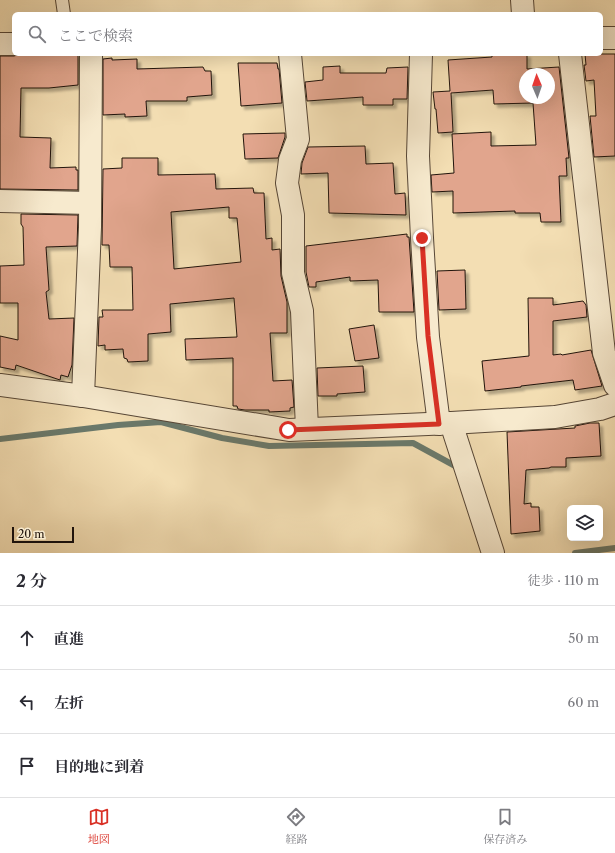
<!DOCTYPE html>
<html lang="ja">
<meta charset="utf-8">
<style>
body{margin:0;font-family:"Libre Caslon Text","Noto Serif JP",serif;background:#f2f2f3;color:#2b2b33}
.controls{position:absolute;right:12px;bottom:12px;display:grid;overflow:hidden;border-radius:6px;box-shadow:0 4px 16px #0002}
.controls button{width:36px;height:36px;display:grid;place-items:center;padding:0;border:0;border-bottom:1px solid #e1e1e2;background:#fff;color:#2b2b33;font:20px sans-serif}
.compass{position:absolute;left:519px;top:68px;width:36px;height:36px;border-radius:50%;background:#fff;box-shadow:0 4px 16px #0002;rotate:358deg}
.scale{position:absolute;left:12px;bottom:10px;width:62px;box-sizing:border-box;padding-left:4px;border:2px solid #21140c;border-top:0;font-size:11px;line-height:14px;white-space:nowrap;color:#21140c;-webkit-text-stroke:3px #f7eace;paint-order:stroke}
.stop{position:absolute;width:12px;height:12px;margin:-9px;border:3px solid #d93025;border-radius:50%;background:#fff}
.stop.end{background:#d93025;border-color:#fff;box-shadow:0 1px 4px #0008}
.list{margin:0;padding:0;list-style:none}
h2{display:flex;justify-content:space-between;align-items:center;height:52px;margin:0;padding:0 16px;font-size:17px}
h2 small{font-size:13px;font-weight:400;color:#7c7c81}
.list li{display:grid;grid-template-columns:26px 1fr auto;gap:12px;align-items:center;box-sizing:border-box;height:64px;padding:0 16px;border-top:1px solid #e1e1e2}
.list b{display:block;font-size:15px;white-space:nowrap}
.list em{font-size:13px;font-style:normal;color:#7c7c81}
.icon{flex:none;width:22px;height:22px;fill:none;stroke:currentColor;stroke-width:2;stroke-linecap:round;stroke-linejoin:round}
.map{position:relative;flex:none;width:615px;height:553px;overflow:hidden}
.search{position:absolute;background:#fff;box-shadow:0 4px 16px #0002;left:12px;right:12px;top:12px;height:44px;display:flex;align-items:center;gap:10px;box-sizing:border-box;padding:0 14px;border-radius:6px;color:#7c7c81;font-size:15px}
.sheet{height:244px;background:#fff}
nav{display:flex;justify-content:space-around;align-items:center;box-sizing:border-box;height:56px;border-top:1px solid #e1e1e2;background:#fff;font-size:11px;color:#7c7c81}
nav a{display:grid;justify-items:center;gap:2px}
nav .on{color:#d93025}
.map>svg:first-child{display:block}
</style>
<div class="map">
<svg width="615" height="553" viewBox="0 0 615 553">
<defs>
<filter id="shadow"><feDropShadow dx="3.5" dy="3.5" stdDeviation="1" flood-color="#0004"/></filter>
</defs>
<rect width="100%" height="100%" fill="#f3deb3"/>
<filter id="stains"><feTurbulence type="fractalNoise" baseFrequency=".005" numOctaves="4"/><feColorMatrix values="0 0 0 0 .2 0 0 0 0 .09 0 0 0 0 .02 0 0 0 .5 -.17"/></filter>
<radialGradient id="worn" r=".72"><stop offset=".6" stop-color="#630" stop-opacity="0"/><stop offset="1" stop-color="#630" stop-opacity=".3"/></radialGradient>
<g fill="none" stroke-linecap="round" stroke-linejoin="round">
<g stroke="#6a796b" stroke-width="6">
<path d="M0,439L118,425L161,422L222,438L269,446L413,443L457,467L458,470"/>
<path d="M575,553L615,548"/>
</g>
</g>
<g fill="#e1a58d" stroke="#21140c" fill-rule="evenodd" filter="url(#shadow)">
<path d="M21,54H78V85L49,88H21L20,137L51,138L50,168L76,167V170H78V190L0,189V56H14Z"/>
<path d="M492,54H527V69L559,67L569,158H566L567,176H559L561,222H541L540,213H515V211L453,213V191L432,192L431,175L454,173L452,134L491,132V146L536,145L533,103L494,104L493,90L451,93L453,132L438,133L436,109H435L433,92L450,91L448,60L492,57ZM525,74H549V98H525Z"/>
<path d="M585,54H615V156L594,157L590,116H596L594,80L586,81L584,65H586Z"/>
<path d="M112,58V60L137,59V69L203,67L205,71H211L212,95L187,97V101H146L147,116L125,117V114L103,115V59Z"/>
<path d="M238,63H277L278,69H279L282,103L241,106Z"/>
<path d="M340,66V73H386L387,68L408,67L407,99H393V105H363V97L307,101L305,82L323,80V67Z"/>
<path d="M285,133V137L278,158L245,159L243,134Z"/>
<path d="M365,146L366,164L393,163L395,194L405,193L406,215L329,213L328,173L301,174L302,163L308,147Z"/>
<path d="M122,158H158V175L215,174L216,189L253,188L254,193H264L266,239L272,238V250L280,249L281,276L287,302V333H270L273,381L292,380L294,407L290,408V411L269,412V410H245L238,409L237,406H233V358L186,360L185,339L237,337L234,298L170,304L171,332L148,334V361L128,362L127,359L124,358L123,349L105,350V345L98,346L99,317H103L102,310H133L132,267H110L109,245H102L103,169L122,168ZM229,207V218H237L241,262L174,269L171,212Z"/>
<path d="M21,214L78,215L77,246L46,247L49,290L46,292L49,319L74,318L72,365L68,377L61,375L60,380L16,365L15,370L0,367V336L18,340V303H0V266L24,265L23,227L21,224Z"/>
<path d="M407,234V237H409L414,312H379L378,280L350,281V277L316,282V287H309L306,272V246Z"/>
<path d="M465,270L466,309L439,310L437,271Z"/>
<path d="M528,298H553V305L583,301L586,305L587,317L553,321V355L561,354L562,355L591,350L602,386L575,390L573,380L521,386V387L485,391L482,361L529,356Z"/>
<path d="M374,325L379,358L355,361L349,329Z"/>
<path d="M363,366L365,392L337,394V396H318L317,368Z"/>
<path d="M590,423H599L601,456L566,458V467H551L549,468L526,470L524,504L531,503V507H539L540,531L511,534L507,432L575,428V426Z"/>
</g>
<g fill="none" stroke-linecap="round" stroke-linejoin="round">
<g stroke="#564636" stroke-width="14">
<path id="service" d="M62,0L64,14"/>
</g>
<g stroke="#564636" stroke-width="24">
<g id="minor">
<path d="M522,0L523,14"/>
<path d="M601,38H615"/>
<path d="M0,44H14"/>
<path d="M290,54L298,139L290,160L287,183L293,215V273L302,311L307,429"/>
<path d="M421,54L418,156L422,238L428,337L439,424"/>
<path d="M570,54L604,353L615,385"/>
<path d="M0,201L90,203"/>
<path d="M0,385L83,396L289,430L451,423L555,417L600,409L615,404"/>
<path d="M83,396L90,227L91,54"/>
<path d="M451,423L493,553"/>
</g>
</g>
<use href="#service" stroke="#f7eace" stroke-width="12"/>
<use href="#minor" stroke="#f7eace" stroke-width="22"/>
</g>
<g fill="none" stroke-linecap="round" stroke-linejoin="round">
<path stroke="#d93025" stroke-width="5" d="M288,430L439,424L428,336L422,238"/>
</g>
<rect width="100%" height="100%" filter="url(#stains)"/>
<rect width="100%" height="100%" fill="url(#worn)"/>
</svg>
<div class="controls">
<button><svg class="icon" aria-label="layers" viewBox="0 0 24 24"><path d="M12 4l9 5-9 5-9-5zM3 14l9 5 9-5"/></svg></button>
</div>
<svg class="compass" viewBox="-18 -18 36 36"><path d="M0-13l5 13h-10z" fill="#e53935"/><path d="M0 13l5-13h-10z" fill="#7c7c81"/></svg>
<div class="scale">20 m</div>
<div class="stop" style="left:288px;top:430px"></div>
<div class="stop end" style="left:422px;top:238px"></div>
<div class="search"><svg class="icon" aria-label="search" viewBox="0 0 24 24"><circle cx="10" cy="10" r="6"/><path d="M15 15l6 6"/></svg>ここで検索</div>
</div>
<section class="sheet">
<h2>2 分<small>徒歩 · 110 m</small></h2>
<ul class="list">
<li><svg class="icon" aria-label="ahead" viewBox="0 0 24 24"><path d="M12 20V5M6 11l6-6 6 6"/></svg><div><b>直進</b></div><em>50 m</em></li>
<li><svg class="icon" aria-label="left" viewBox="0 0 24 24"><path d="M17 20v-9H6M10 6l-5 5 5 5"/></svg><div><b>左折</b></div><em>60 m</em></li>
<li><svg class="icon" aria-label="arrive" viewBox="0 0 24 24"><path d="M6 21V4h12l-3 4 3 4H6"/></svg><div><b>目的地に到着</b></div></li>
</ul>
</section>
<nav>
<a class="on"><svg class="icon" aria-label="map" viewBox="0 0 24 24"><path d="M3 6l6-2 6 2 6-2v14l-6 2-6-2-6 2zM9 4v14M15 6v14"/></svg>地図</a>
<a><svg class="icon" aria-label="directions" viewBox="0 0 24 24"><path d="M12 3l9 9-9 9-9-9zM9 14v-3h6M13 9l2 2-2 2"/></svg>経路</a>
<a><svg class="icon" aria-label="saved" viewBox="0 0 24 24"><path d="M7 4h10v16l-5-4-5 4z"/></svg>保存済み</a>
</nav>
